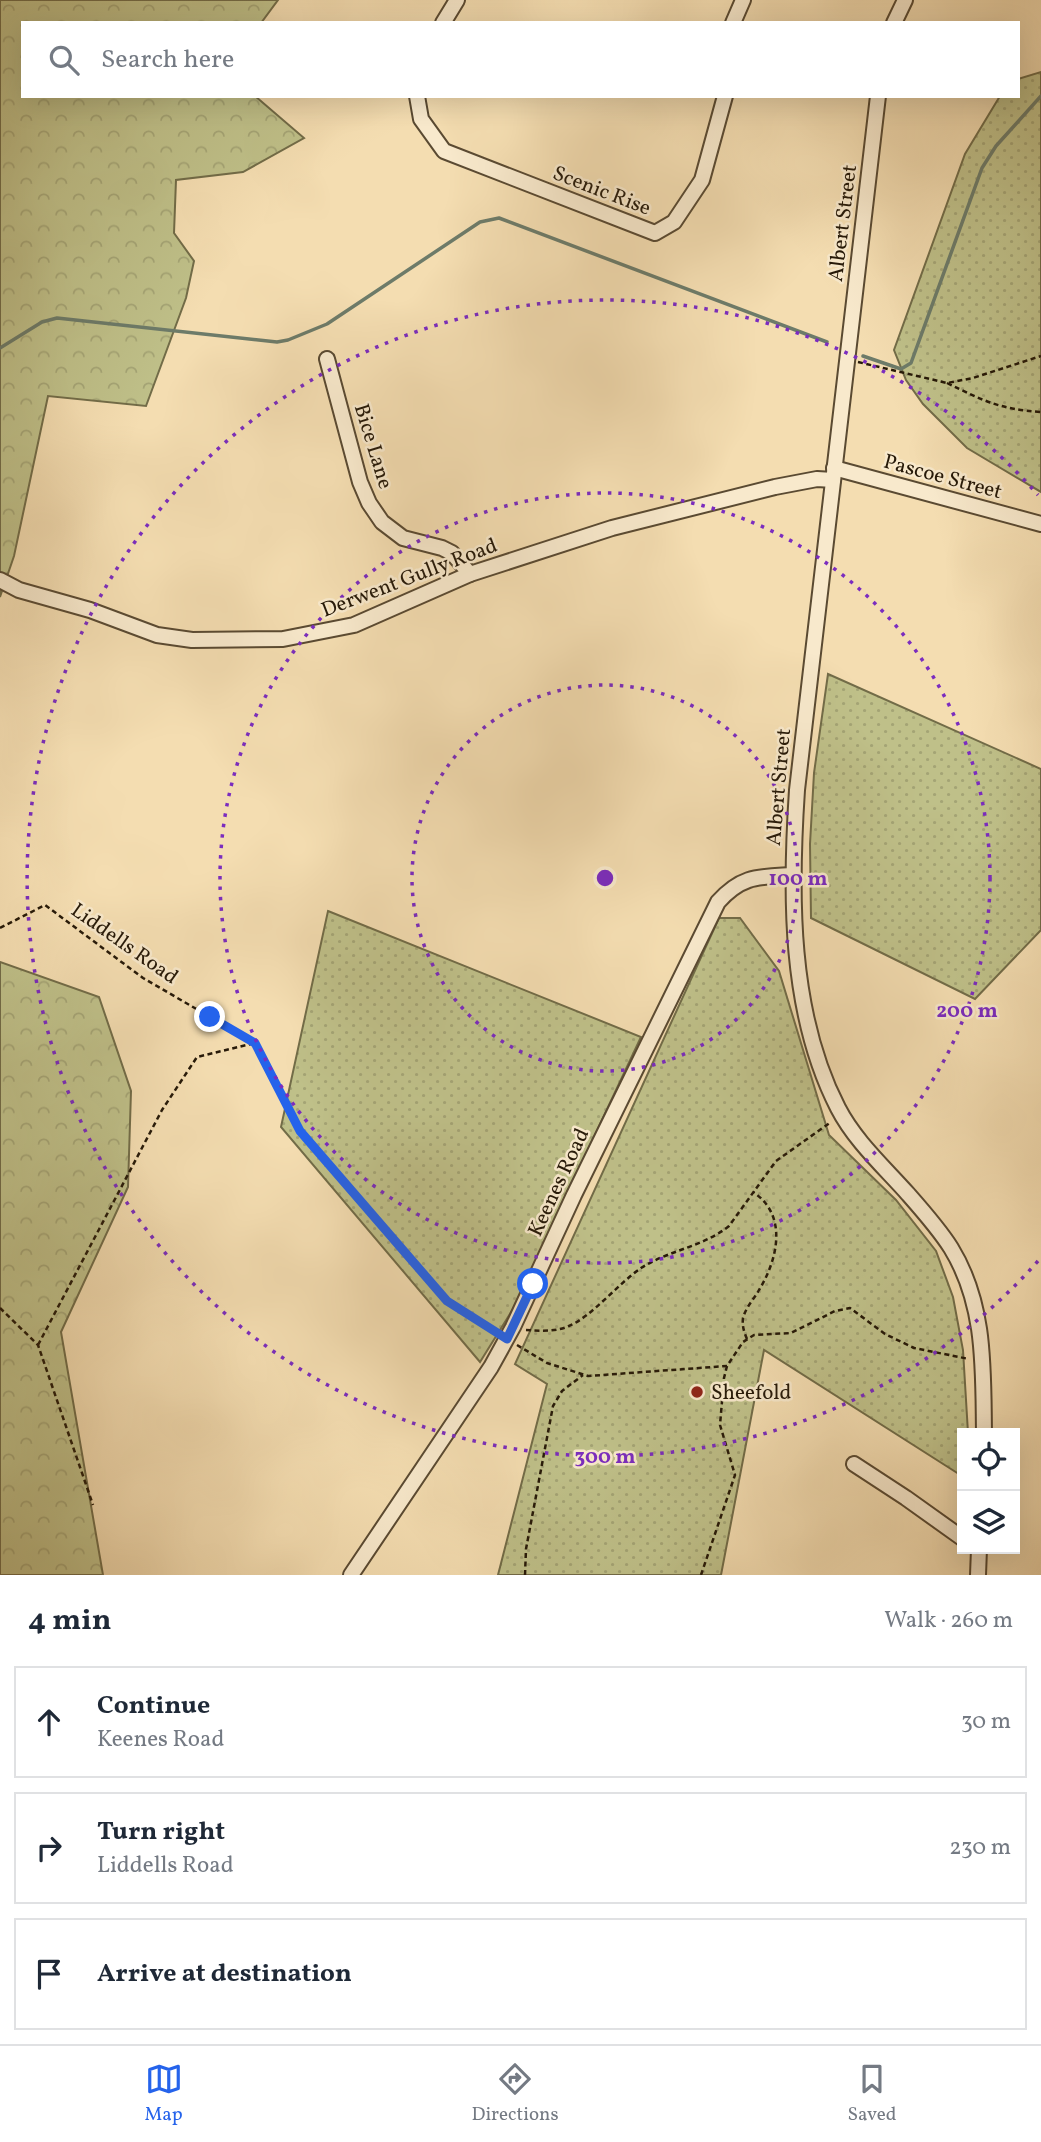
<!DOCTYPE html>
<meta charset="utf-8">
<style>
body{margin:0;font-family:Vollkorn,serif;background:#f6f6f7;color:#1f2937}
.controls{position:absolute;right:21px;bottom:21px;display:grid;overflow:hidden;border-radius:0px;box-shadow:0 7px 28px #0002}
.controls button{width:63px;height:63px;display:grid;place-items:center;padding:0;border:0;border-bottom:2px solid #e0e1e3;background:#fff;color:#1f2937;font:35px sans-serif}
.stop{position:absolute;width:21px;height:21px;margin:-16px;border:5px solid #2563eb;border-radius:50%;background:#fff}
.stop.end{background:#2563eb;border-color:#fff;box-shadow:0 2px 7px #0008}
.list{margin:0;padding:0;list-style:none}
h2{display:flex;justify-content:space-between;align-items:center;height:91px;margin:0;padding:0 28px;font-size:30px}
h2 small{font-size:23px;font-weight:400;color:#747a83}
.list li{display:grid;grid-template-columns:46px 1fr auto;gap:21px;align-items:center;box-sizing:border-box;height:112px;margin:0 14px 14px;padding:0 14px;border:2px solid #e0e1e3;border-radius:0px}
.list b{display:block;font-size:26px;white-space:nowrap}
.list p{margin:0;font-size:23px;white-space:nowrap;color:#747a83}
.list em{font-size:23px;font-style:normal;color:#747a83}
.icon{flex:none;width:38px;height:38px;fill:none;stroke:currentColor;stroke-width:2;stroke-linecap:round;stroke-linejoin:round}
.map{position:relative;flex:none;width:1041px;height:1575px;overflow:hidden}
.search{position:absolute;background:#fff;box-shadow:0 7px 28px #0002;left:21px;right:21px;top:21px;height:77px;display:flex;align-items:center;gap:18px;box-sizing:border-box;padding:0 24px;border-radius:0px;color:#747a83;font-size:26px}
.sheet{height:469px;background:#fff}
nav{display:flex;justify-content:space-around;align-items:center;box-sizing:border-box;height:98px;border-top:2px solid #e0e1e3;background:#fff;font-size:19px;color:#747a83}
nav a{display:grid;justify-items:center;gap:4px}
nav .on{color:#2563eb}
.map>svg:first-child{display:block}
</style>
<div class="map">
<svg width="1041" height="1575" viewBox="0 0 1041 1575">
<defs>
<pattern id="grass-dots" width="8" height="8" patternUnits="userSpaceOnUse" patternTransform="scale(1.75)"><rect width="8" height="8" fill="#bfc089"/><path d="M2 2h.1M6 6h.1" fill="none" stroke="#a4a475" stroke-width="1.8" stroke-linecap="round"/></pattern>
<pattern id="forest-crowns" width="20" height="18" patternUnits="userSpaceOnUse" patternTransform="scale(1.75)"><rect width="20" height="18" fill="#bfc089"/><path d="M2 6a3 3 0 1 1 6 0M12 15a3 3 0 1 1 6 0" fill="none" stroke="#a4a475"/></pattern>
</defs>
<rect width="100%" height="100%" fill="#f4ddb1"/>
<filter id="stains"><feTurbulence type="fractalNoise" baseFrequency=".00286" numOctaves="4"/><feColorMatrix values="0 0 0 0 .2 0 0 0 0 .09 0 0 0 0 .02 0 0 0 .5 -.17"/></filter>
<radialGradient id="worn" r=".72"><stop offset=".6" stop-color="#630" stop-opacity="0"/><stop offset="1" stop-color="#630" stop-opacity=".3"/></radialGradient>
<g fill="url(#grass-dots)" stroke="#726c48" stroke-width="2">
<path d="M1041,72V492L967,448L923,404L906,380L894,350L965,154L1000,96H1018V79Z"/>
<path d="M828,674L1041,769V930L975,999L811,918L810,844L814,773Z"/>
<path d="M328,911L641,1037L513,1309L480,1362L281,1127Z"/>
<path d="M719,918H740L779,971L829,1135L896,1200L936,1251L953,1297L963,1350L968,1433H962V1476L764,1350L721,1575H498L547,1384L515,1364Z"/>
</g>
<g fill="url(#forest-crowns)" stroke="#726c48" stroke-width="2">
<path d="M0,0H278L261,23H23V96H255L304,138L243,172L176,180L174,233L194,261L186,298L146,406L48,396L14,556L0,597Z"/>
<path d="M0,962L99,997L131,1091L128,1187L61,1332L103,1575H0Z"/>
</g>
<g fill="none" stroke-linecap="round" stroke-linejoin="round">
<g stroke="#6d7b69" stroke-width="3.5">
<path d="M0,348L42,322L57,318L277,342L288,340L327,324L480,222L499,218L827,342"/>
<path d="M863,356L901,369L911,363L982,168L996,146L1041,96"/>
</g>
<g stroke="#5a4a32" stroke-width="18">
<g id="minor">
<path d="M443,23L457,0"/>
<path d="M733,23L743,0"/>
<path d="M894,23L905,0"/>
<path d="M417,96L421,119L444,151L655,233L674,222L702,180L725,96"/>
<path d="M878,96L797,790C790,894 789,1013 838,1108C855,1141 884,1167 908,1194C923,1211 939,1229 951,1248C986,1305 983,1369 984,1433"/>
<path d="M327,359L360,482L369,503L382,522L403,538L442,548L452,553L470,574"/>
<path d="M834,468L1041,524"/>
<path d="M0,580L19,590L90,610L157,635L192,640L283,639L354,625L470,574L612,528L775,487L817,479L833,480"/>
<path d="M854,1464L906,1498L962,1538"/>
<path d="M351,1575L491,1367L513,1327L574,1195L718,902C742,875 759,877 792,875"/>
<path d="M978,1575L979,1549"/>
</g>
</g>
<g stroke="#261908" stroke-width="2.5" stroke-dasharray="5 3.5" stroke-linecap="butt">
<path d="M858,362L947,383L973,378L1041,356"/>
<path d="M947,383C984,401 999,409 1041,412"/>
<path d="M0,928L45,905L143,978L255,1043L300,1131L447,1301L497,1332"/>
<path d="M0,1308L38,1345L93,1505"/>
<path d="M526,1330C540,1331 556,1332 569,1326C591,1317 619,1283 641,1268C669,1250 703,1247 729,1226L776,1161L831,1122"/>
<path d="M747,1339C744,1332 742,1326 743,1318C746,1307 754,1299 759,1290C778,1259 788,1215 753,1192"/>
<path d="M38,1345L162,1110L197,1057L255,1043"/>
<path d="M517,1345L547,1363L588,1376L727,1366"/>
<path d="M525,1575L526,1549L553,1406L562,1391L583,1375"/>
<path d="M701,1575L735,1475L720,1425L724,1378L727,1366L743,1342L754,1335L791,1333L835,1311L850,1308L885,1334L914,1348L969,1359"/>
</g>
<use href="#minor" stroke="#f8e9cc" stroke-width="14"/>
</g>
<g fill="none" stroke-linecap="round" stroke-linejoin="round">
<path stroke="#2563eb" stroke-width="9" d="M210,1017L255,1043L300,1131L447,1301L507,1339L533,1284"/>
</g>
<g fill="none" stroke="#7b2cbf" stroke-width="3.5" stroke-dasharray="3.5 7">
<circle cx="605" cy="878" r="193"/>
<circle cx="605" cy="878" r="385"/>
<path d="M1038 1261A578 578 0 1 1 1038 495"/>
</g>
<circle fill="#8f2418" stroke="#f8e9cc" stroke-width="2.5" cx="697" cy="1392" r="7"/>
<g text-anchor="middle" stroke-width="5" stroke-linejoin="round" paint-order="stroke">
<g font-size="21" fill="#261908" stroke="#f8e9cc">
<text transform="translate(602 190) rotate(21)" y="7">Scenic Rise</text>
<text transform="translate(842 223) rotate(-83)" y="7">Albert Street</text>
<text transform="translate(374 446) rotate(73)" y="7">Bice Lane</text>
<text transform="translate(943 476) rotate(15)" y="7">Pascoe Street</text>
<text transform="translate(409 577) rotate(-21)" y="7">Derwent Gully Road</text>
<text transform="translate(778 787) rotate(-85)" y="7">Albert Street</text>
<text transform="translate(125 943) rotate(35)" y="7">Liddells Road</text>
<text transform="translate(558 1182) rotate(-65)" y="7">Keenes Road</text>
</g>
<g font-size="21" fill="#261908" stroke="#f8e9cc" text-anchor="start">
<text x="711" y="1399">Sheefold</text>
</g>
</g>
<circle cx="605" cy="878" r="10" fill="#7b2cbf" stroke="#f8e9cc" stroke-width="3.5"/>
<g font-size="21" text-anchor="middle" font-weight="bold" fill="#7b2cbf" stroke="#f8e9cc" stroke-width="5" stroke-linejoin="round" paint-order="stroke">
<text x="798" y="885">100 m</text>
<text x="967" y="1017">200 m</text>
<text x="605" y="1463">300 m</text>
</g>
<rect width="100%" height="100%" filter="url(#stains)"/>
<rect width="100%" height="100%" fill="url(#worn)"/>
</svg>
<div class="controls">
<button><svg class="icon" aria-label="locate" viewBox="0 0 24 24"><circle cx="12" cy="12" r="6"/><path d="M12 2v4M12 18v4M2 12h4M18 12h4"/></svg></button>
<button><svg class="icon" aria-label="layers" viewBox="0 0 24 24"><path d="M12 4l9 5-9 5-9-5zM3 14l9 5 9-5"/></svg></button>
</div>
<div class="stop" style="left:533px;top:1284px"></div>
<div class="stop end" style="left:210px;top:1017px"></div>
<div class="search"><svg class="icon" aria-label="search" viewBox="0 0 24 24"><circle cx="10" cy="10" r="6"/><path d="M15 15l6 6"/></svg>Search here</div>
</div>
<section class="sheet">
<h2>4 min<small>Walk · 260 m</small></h2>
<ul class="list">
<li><svg class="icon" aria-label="ahead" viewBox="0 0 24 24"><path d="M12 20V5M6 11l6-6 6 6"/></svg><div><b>Continue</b><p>Keenes Road</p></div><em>30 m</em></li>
<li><svg class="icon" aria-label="right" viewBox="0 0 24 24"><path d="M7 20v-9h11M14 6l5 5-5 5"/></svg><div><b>Turn right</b><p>Liddells Road</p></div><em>230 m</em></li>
<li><svg class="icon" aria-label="arrive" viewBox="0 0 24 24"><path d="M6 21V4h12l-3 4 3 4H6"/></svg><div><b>Arrive at destination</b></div></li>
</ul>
</section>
<nav>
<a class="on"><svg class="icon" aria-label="map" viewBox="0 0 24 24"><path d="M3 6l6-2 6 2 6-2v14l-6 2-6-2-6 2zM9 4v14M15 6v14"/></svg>Map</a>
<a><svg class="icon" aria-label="directions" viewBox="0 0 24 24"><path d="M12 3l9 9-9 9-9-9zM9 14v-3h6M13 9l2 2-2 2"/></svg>Directions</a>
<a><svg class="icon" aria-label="saved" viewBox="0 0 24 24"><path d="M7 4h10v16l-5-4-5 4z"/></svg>Saved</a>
</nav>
